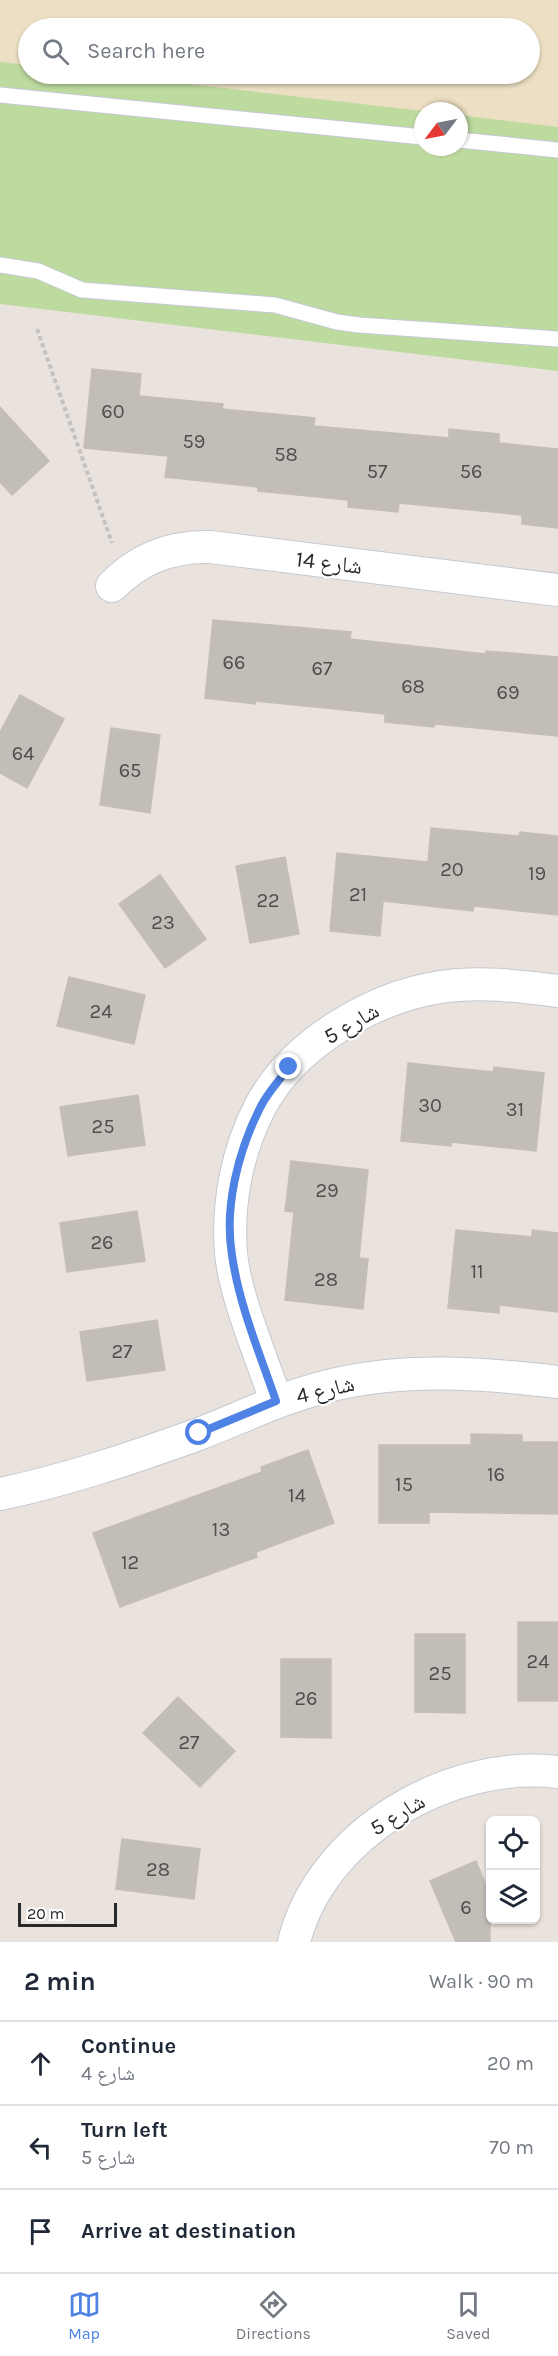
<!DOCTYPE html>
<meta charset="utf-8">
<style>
body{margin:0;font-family:Karla,"Noto Naskh Arabic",sans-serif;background:#f6f6f7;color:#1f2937}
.controls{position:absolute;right:18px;bottom:18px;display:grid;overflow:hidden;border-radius:9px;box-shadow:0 2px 4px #0004}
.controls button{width:54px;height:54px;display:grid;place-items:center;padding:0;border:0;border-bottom:2px solid #e0e1e3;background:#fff;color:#1f2937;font:30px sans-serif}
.compass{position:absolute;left:414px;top:102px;width:54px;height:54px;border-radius:50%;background:#fff;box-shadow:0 2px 4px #0004;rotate:238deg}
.scale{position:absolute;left:18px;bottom:15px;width:99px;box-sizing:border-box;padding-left:6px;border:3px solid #292929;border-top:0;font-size:16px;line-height:21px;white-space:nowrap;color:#292929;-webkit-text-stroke:4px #fff;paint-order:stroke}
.stop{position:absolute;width:18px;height:18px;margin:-14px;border:4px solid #4f82e5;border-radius:50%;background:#fff}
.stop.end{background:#4f82e5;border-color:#fff;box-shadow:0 2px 6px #0008}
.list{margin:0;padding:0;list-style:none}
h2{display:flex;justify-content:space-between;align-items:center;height:78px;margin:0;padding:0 24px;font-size:26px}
h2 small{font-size:20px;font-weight:400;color:#747a83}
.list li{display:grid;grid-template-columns:39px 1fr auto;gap:18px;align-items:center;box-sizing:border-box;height:84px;padding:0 24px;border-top:2px solid #e0e1e3}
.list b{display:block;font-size:22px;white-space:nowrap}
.list p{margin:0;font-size:20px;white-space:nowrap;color:#747a83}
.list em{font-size:20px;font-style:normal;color:#747a83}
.icon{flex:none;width:33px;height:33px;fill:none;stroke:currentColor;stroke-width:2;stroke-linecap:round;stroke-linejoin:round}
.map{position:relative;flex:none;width:558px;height:1942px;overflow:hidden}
.search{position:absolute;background:#fff;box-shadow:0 2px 4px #0004;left:18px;right:18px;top:18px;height:66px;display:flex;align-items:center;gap:15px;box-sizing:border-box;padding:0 21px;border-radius:33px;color:#747a83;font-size:22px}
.sheet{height:330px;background:#fff}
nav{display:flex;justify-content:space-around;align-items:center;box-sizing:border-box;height:84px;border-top:2px solid #e0e1e3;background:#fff;font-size:16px;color:#747a83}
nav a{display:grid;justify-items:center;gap:3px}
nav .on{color:#4f82e5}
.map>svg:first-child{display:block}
</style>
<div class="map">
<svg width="558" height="1942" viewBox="0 0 558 1942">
<rect width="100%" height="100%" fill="#eae2dd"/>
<path fill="#bdda9f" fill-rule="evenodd" d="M0,41L28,45V74H265L558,109V371L0,304ZM423,111H459V147H423Z"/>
<path fill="#ecdfc3" d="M0,0H558V127L459,115V111H423L100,74H530V28H28V65L0,62Z"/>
<g fill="#c3bdb8" stroke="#c5beb7" stroke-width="1.5">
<path d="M92,369L141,374L139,396L223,404L222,409L315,418L314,426L449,438V429L499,434V443L558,449V528L522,524V515L399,503L398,512L348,507V500L258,491V487L165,477L168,456L84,448Z"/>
<path d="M0,407L49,461L12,495L0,482Z"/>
<path d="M213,620L351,632L350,639L486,654V651L558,657V736L435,724L434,727L385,722V714L255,701V704L205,698Z"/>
<path d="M20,695L64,719L27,788L0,773V732Z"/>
<path d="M111,728L160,735L150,813L100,805Z"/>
<path d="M431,828L519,836L520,832L558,836V915L474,906L473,911L383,901L380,936L330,931L337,853L428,862Z"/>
<path d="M285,857L299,934L250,943L236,866Z"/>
<path d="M160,875L206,939L165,968L119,904Z"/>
<path d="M69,977L145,995L134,1044L57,1026Z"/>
<path d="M408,1063L493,1072L494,1067L544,1073L536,1151L451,1142V1146L401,1141Z"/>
<path d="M138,1095L145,1145L68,1156L60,1107Z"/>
<path d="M291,1161L368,1170L359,1258L368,1259L363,1309L285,1300L294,1212L285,1211Z"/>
<path d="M137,1211L145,1261L67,1272L60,1223Z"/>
<path d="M456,1230L532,1237V1230L558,1233V1312L499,1305V1313L448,1308Z"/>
<path d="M157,1320L165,1370L87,1381L80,1332Z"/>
<path d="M471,1434L522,1435V1442H558V1514L429,1512V1523H379V1445H471Z"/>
<path d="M308,1450L334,1523L256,1552L257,1557L120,1607L93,1533L262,1472L261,1467Z"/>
<rect x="518" y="1622" width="40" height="79"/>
<path d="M415,1634H465V1713L415,1712Z"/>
<path d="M281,1659H331V1738L281,1737Z"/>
<path d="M178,1697L235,1751L200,1787L143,1733Z"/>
<path d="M122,1839L200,1849L194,1899L116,1889Z"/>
<path d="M476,1861L490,1895V1942H456L430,1881Z"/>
</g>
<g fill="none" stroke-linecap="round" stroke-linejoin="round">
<g stroke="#c4c9d1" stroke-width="17">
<g id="lane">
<path d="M0,95L423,137"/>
<path d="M459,140L558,150"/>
<path d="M0,265L38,271L82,290L275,305L337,322L359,325L558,339"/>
</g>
</g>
<g stroke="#c4c9d1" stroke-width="34">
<g id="street">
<path d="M112,586C139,558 171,546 210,547L558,590"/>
<path d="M276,1401C262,1358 235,1297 231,1253C227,1204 237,1151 260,1107C293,1044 371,998 440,987C480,981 518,986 558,991"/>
<path d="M0,1494C67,1480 132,1458 196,1435C241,1418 280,1398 328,1386C404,1367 481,1373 558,1382"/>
<path d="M294,1942C321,1833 450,1759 558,1772"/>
</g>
</g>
<path stroke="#c3c3c3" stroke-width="4" stroke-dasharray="4.5 3" stroke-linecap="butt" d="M37,329L112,543"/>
<use href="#lane" stroke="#fff" stroke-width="15"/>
<use href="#street" stroke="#fff" stroke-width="32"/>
</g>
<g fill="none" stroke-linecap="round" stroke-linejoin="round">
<path stroke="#4f82e5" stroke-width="8" d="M199,1433L276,1401C260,1354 239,1305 232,1255C224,1207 238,1152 260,1108C267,1093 280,1080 289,1067"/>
</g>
<g text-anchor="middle" stroke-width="4.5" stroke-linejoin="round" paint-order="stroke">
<g font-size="20" fill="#504e4d">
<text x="113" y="418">60</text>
<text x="194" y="448">59</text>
<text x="286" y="461">58</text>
<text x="377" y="478">57</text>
<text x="471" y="478">56</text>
<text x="234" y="669">66</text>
<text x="322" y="675">67</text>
<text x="413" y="693">68</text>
<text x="508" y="699">69</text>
<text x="23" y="760">64</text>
<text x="130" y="777">65</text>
<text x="452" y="876">20</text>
<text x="537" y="880">19</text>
<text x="358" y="901">21</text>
<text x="268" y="907">22</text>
<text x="163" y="929">23</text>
<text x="101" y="1018">24</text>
<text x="430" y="1112">30</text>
<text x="515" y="1116">31</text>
<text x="103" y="1133">25</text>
<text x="327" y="1197">29</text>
<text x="102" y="1249">26</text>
<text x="477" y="1278">11</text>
<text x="326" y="1286">28</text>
<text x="122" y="1358">27</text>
<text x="496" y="1481">16</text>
<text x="404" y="1491">15</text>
<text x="297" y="1502">14</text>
<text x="221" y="1536">13</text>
<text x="130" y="1569">12</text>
<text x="538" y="1668">24</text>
<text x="440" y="1680">25</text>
<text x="306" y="1705">26</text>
<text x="189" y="1749">27</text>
<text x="158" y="1876">28</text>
<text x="466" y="1914">6</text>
</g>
<g font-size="22" fill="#292929" stroke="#fff">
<text transform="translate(329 562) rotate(7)" y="8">شارع 14</text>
<text transform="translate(351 1023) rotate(-30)" y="8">شارع 5</text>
<text transform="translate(325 1389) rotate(-13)" y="8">شارع 4</text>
<text transform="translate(397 1814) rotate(-31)" y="8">شارع 5</text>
</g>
</g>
</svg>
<div class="controls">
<button><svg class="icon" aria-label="locate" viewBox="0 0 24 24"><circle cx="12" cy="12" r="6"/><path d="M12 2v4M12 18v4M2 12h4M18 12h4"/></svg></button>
<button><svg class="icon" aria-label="layers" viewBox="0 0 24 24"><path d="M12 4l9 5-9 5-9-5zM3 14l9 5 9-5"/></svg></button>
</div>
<svg class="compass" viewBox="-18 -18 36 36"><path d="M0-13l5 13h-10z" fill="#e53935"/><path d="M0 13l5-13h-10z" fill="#747a83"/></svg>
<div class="scale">20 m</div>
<div class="stop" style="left:199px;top:1433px"></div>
<div class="stop end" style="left:289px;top:1067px"></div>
<div class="search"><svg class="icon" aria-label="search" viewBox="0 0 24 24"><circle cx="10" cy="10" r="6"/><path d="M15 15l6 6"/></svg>Search here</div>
</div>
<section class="sheet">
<h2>2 min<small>Walk · 90 m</small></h2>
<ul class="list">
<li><svg class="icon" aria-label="ahead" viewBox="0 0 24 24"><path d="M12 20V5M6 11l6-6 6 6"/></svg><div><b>Continue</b><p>شارع 4</p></div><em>20 m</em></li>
<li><svg class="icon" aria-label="left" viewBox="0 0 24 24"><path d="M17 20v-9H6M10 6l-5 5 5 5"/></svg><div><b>Turn left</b><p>شارع 5</p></div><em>70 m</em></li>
<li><svg class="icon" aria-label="arrive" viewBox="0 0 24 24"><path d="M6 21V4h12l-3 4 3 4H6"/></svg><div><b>Arrive at destination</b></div></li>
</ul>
</section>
<nav>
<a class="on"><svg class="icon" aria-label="map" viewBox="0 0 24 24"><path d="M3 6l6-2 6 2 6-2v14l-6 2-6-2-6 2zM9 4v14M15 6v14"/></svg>Map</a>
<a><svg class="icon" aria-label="directions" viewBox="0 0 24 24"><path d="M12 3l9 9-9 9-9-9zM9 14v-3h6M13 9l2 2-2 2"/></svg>Directions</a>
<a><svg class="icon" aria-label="saved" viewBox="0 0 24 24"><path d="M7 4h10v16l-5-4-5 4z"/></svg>Saved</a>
</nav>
